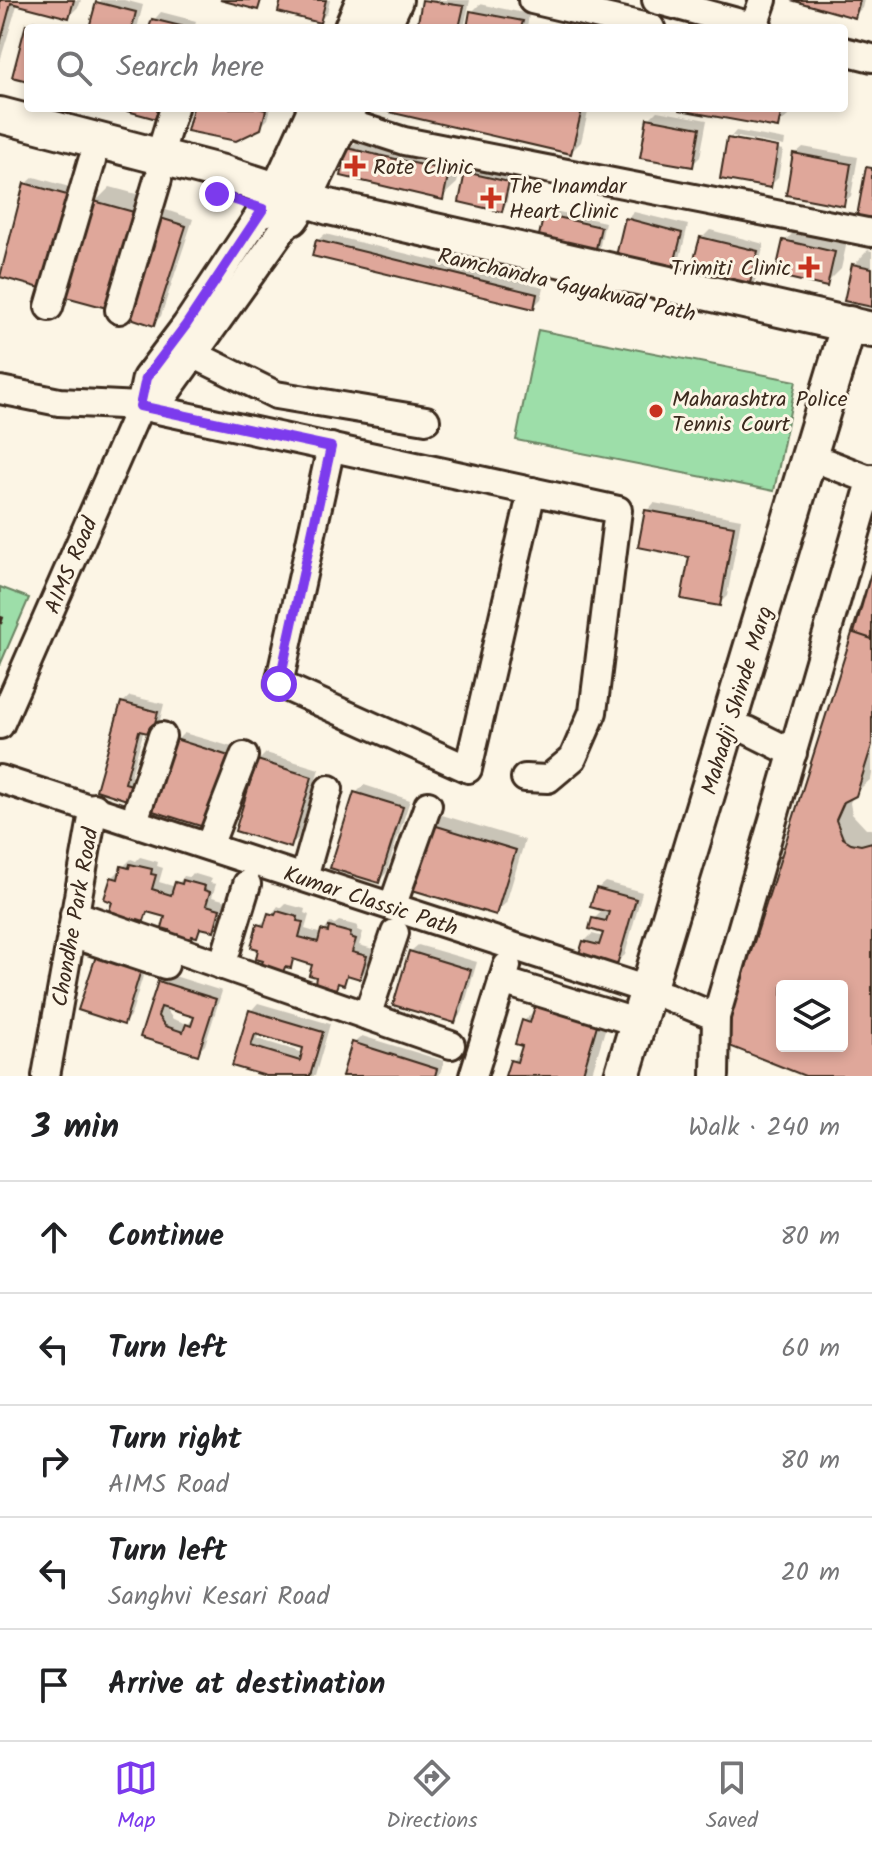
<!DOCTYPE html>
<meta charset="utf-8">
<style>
body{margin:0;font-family:Kalam,sans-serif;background:#f2f2f2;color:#202124}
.controls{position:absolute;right:24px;bottom:24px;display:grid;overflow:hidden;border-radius:8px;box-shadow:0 4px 12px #0003}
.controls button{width:72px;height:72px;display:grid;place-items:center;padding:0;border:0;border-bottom:2px solid #e0e0e0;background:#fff;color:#202124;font:40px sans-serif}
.stop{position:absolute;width:24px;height:24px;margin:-18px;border:6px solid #7c3aed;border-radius:50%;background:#fff}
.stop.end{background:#7c3aed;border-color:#fff;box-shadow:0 2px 8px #0008}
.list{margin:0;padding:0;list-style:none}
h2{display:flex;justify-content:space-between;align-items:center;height:104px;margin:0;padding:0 32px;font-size:34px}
h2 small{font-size:26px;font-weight:400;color:#757577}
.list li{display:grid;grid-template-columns:52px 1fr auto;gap:24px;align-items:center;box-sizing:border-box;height:112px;padding:0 32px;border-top:2px solid #e0e0e0}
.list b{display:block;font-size:30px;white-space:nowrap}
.list p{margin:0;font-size:26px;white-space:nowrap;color:#757577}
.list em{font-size:26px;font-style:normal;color:#757577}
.icon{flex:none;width:44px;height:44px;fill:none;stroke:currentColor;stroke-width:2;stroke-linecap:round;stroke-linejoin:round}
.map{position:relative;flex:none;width:872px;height:1076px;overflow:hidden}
.search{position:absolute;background:#fff;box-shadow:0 4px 12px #0003;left:24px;right:24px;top:24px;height:88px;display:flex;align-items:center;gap:20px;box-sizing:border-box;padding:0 28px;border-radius:8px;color:#757577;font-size:30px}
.sheet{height:664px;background:#fff}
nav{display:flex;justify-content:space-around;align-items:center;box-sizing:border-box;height:112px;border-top:2px solid #e0e0e0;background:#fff;font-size:22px;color:#757577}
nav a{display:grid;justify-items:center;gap:4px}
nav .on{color:#7c3aed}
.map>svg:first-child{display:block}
</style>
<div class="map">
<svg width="872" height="1076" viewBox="0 0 872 1076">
<rect width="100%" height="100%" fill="#fcf5e5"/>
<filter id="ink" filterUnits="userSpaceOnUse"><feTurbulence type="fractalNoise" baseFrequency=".0125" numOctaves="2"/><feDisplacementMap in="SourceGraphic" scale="16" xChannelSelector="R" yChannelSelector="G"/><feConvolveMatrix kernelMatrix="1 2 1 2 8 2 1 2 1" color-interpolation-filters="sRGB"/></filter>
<g filter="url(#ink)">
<g fill="#9ddea9" stroke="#6c8464" stroke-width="2">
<path d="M538,330L796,381L774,491L516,440Z"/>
<path d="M0,587L29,598L0,665Z"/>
</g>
<g fill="#0003" fill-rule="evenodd">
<path d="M0,0H81L79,6L69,16L18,2L0,61Z"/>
<path d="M101,0H124L143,5L137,28H91Z"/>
<path d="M283,0H330L327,13L319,21Z"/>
<path d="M424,0H470L464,28H419Z"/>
<path d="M798,0H864L862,8L854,16Z"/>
<path d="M480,4L529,14L527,28H469L472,12Z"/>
<path d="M161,12L196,21L194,28H151L154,20Z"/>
<path d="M33,20L61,28H28V79L14,75L28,25Z"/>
<path d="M195,108H271L268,119L260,127Z"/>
<path d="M392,108H589L581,142L571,152Z"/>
<path d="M681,108H789L788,116L777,126Z"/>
<path d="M657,111L707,120L700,157L692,165L649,119Z"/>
<path d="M736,131L785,140L784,146L732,136V141L783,150L778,178L770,186L729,139Z"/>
<path d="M364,134L463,157L457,183L442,197L349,149Z"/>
<path d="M803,147L858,157L851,196L843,203L795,154Z"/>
<path d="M472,169L512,178L506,205L501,210L467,173Z"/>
<path d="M34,177L80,190L47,288L26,184Z"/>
<path d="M110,187L155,199V217L163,209L193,219L161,316L154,323L95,202Z"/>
<path d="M550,210L605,222L599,250L594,255L545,215Z"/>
<path d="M634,212L688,225L680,258L672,266L626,220Z"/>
<path d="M800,226L848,237L841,269L826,284L785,241Z"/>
<path d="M710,230L764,244L755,281L747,289L702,238Z"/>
<path d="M325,234L544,287L541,299L533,307L317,241Z"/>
<path d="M868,250L872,251V305L854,265Z"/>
<path d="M654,503L741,519L727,596L719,604L692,555L647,511Z"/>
<path d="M872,577V774L871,779L853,795L850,803L852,814L866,829H872V1076H810L724,1041ZM782,986H842V1046H782Z"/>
<path d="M130,696L164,704L159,724L144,730L131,775L141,778L137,791L98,789L122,703Z"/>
<path d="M184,733L239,749L217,819L177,740Z"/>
<path d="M266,753L319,769L298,838L290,846L258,761Z"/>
<path d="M364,785L410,800L386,873L379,881L356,793Z"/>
<path d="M442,815L525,840L506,903L495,913L432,825Z"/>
<path d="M140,857L158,862L157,866L163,868L159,882L176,887L184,876L189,877L192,873L212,879L210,883L216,884L212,897L227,901L221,922L213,929L205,927L189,939L168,916L151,911L136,923L114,900L112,878L131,859L136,861Z"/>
<path d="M605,882L642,892L625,955L617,962L584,942L592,934L604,937L606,931L594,919L604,909L597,889Z"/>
<path d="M286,904L305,909L304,913L309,915L305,929L322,934L330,923L335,924L339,921L358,926L357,930L363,932L359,945L373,949L367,969L360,977L351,974L336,987L314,963L298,958L283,970L259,925L269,918L278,906L282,908Z"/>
<path d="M418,945L477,962L462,1013L455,1021L410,952Z"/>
<path d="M105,950L147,963L131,1015L124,1022L97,957Z"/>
<path d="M168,974L222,991L205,1045L197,1053L143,1036L160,982ZM163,1005L196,1016L188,1024L173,1019Z"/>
<path d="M555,982L614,1000L591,1076H507L512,1061L523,1050L524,1021L536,1009L540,997Z"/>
<path d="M258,1003L330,1024L315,1076H273L235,1065L251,1011ZM259,1033L306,1047L304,1053L257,1039Z"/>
<path d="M362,1036L444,1061L439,1076H344L354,1043Z"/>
</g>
<g fill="#dfa79a" stroke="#3b2a1e" stroke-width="2" fill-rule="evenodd">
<path d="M0,0H74L69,18L11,3L0,44Z"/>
<path d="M220,0H261L258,10Z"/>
<path d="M281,0H326L320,23L278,12Z"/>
<path d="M422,0L464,6L459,28H417Z"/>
<path d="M791,0H860L855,18Z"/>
<path d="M96,2L136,12L132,28H89Z"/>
<path d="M470,11L523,21L521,28H467Z"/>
<path d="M152,19L189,28H149Z"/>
<path d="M26,24L42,28H28V81L12,77Z"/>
<path d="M128,108H167L164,121L127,111Z"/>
<path d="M193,108H257L266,110L261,129L236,141L187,131Z"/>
<path d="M390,108H573L582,110L571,154L389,112Z"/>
<path d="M679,108H782L778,128L679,110Z"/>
<path d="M647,118L700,128L693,167L640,158Z"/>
<path d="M727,138L778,147L771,188L720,179Z"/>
<path d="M347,148L449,171L443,200L341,176Z"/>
<path d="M793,153L851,164L844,206L786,195Z"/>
<path d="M866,167L872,168V218L857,216Z"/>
<path d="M465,172L509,182L502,212L459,202Z"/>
<path d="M24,183L74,197L48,290L0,277Z"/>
<path d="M94,201L141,214L114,310L66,297Z"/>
<path d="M544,214L601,227L594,257L537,244Z"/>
<path d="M154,216L186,226L154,326L122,315Z"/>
<path d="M625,218L682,233L673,268L616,256Z"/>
<path d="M700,237L758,251L748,291L689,278Z"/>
<path d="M316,240L537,294L534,309L312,256Z"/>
<path d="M783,240L835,252L827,287L775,275Z"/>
<path d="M852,264L872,268V307L844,301Z"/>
<path d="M645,510L734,526L720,606L681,599L689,557L638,547Z"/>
<path d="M872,570V745L856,796L844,802L836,820L843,838L851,843L861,845L872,842V1076H805L722,1043ZM782,986H842V1046H782Z"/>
<path d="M872,570V639L854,633Z"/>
<path d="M121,702L158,712L152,734L139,731L125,783L135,786L130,801L96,790Z"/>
<path d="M175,739L232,757L210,829L153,811Z"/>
<path d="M257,760L312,777L291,848L235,831Z"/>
<path d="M354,792L403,807L379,883L330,868Z"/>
<path d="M430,824L516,850L496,915L409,889Z"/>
<path d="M130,864L152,869L151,874L156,875L152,889L171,895L175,882L182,884L183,880L205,886L204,890L210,892L206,905L220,909L214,931L200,928L197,937L192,936L190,942L168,936L169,930L162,928L165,917L147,912L144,921L138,919L137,925L115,919L116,913L109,911L112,902L104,899L111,877L118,879L121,866L129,868Z"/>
<path d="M596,888L636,899L617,965L579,954L583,941L599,945L603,933L589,929L592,918L606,921L609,912L590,907Z"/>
<path d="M277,911L298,917L297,921L303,922L299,937L318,942L321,930L328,932L329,927L351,933L350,937L356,939L352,952L367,956L360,979L347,975L344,985L338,983L336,989L315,983L316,977L309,975L312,965L293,959L291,968L285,967L283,972L261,966L263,961L256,959L258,949L251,947L257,924L264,926L268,913L275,915Z"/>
<path d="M409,951L471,970L455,1023L393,1005Z"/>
<path d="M96,956L141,970L124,1025L78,1010Z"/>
<path d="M158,981L216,999L198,1055L140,1037ZM161,1007L194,1017L191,1026L186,1024L183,1032L165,1026L158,1016Z"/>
<path d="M538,996L600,1015L582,1076H505L510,1060L517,1062L522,1046L515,1044L522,1020L530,1023Z"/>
<path d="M249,1010L323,1032L310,1076H266L232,1066ZM255,1034L303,1048L300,1061L251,1046Z"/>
<path d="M352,1042L437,1069L435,1076H342Z"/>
</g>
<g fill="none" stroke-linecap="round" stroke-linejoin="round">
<g stroke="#3b2a1e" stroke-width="32">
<g id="minor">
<path d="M532,0L651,28"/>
<path d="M656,0L759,28"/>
<path d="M754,26L763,0"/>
<path d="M844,51L872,58"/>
<path d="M342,121L404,141L872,233"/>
<path d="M159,157L174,108"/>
<path d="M49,307L92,161"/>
<path d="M119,310L158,179"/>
<path d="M195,355L276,395L426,420"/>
<path d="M0,390L59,402L140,406L618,510L593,712L573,758L548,779L525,778"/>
<path d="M140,406L166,393L291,218"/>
<path d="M331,447L279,684L468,769L532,491"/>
<path d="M827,463L871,480"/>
<path d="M0,725L140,406L146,378L186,325L263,209"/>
<path d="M747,730L793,753"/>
<path d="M0,779L666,996L716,1017"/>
<path d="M134,821L162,736"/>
<path d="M209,846L244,756"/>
<path d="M304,877L329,789"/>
<path d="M392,907L428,805"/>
<path d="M74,914L451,1045"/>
<path d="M71,934L165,965"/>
<path d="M222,966L247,884"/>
<path d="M502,981L639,1023"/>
<path d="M367,1016L395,933"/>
<path d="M46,1076L94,807"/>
<path d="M473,1076L507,966"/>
<path d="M715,1076L716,1017L872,478"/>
</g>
</g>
<g stroke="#3b2a1e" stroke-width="40">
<g id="major">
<path d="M352,28L364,0"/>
<path d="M382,28L395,0"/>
<path d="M0,115L223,173L329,207L872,330"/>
<path d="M264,209L278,191L316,108"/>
<path d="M291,218L304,199L348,108"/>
<path d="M622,1076L849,324"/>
</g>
</g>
<path stroke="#3b2a1e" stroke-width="4" stroke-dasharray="8 6" stroke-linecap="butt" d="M0,624L4,611"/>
<use href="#minor" stroke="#fcf5e5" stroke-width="26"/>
<use href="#major" stroke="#fcf5e5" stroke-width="34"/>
</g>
</g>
<g fill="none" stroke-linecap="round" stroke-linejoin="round" filter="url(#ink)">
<path stroke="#7c3aed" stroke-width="10" d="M217,194L263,209L186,325L146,378L140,406L331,447L279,684"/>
</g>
<g fill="#c8321e" stroke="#fcf5e5" stroke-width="3">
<path d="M351 154h8v8h8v8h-8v8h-8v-8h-8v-8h8z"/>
<path d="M487 186h8v8h8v8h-8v8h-8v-8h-8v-8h8z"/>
<path d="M805 255h8v8h8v8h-8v8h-8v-8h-8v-8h8z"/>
<circle cx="656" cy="411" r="8"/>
</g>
<g text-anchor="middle" stroke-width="6" stroke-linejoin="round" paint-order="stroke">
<g font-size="22" fill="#3b2a1e" stroke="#fcf5e5" text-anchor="start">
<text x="373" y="174">Rote Clinic</text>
<text x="509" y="193">The Inamdar<tspan x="509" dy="25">Heart Clinic</tspan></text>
<text x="791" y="275" text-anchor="end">Trimiti Clinic</text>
<text x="672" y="406">Maharashtra Police<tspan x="672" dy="25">Tennis Court</tspan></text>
</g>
<g font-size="22" fill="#3b2a1e" stroke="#fcf5e5">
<text transform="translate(567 284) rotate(13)" y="8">Ramchandra Gayakwad Path</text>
<text transform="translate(70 565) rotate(-67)" y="8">AIMS Road</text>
<text transform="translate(736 700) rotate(-73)" y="8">Mahadji Shinde Marg</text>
<text transform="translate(371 900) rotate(18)" y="8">Kumar Classic Path</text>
<text transform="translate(74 917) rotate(-80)" y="8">Chondhe Park Road</text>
</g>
</g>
</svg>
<div class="controls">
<button><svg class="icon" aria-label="layers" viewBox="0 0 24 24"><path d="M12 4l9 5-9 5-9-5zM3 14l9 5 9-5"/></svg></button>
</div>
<div class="stop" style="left:279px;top:684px"></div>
<div class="stop end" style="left:217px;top:194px"></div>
<div class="search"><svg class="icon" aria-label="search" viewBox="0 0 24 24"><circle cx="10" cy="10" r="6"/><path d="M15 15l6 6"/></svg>Search here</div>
</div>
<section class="sheet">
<h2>3 min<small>Walk · 240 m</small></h2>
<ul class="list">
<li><svg class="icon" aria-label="ahead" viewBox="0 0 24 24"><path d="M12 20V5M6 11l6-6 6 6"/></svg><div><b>Continue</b></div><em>80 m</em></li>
<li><svg class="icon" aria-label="left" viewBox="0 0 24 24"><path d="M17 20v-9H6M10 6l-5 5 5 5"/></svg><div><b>Turn left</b></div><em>60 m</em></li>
<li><svg class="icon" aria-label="right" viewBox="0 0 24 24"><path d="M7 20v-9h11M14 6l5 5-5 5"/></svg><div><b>Turn right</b><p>AIMS Road</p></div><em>80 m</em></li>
<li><svg class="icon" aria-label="left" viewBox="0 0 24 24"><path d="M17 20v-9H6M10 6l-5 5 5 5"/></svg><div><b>Turn left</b><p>Sanghvi Kesari Road</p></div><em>20 m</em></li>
<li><svg class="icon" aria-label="arrive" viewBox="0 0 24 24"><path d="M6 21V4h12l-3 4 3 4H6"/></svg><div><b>Arrive at destination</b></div></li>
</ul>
</section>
<nav>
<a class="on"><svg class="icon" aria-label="map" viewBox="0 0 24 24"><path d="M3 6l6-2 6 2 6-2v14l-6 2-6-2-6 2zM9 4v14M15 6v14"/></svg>Map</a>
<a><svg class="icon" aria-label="directions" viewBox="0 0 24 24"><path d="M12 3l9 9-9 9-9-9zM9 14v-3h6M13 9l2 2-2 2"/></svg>Directions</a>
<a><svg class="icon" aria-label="saved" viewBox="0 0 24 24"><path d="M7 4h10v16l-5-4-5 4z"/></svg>Saved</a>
</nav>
